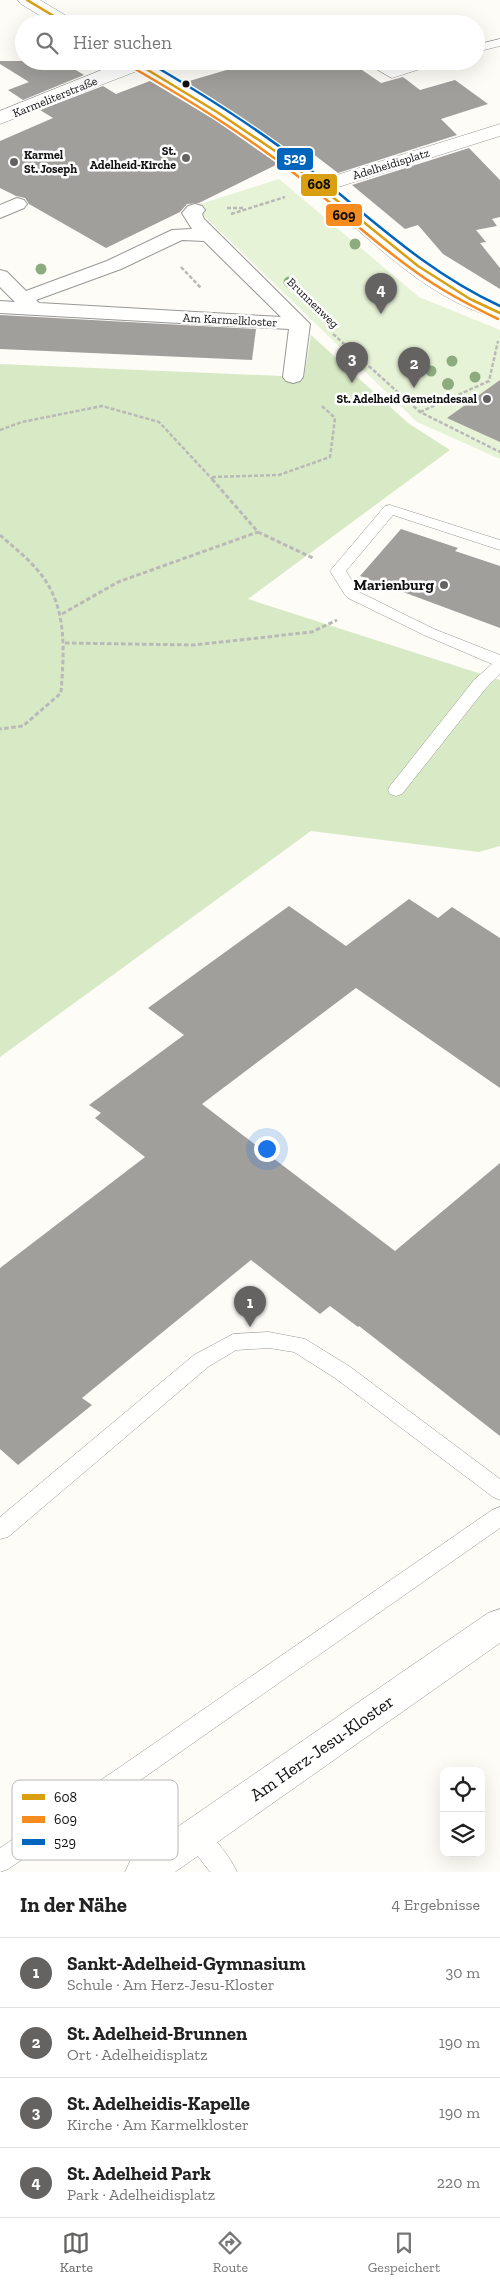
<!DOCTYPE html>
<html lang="de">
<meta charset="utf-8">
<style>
body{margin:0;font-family:"Zilla Slab",serif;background:#f6f6f6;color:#222}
.controls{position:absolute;right:15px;bottom:15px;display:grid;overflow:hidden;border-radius:10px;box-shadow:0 5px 20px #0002}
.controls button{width:45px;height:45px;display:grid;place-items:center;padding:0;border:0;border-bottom:1px solid #e0e0e0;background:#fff;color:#222;font:25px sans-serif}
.you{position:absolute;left:266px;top:1148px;width:18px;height:18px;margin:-12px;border:4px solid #fff;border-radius:50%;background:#1a73e8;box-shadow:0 0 0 8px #1a73e833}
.badge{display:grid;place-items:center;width:32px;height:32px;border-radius:50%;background:#646362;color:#fff;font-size:16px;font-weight:700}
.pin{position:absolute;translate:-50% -41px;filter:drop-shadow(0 1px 2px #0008)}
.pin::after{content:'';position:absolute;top:26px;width:18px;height:15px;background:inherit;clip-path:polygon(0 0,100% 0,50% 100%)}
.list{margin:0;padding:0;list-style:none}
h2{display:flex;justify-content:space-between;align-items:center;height:65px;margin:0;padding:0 20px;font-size:21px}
h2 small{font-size:16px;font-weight:400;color:#767676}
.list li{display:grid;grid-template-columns:32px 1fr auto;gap:15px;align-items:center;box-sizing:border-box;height:70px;padding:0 20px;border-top:1px solid #e0e0e0}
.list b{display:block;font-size:19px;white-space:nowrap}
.list p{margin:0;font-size:16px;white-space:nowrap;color:#767676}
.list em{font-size:16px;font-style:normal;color:#767676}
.icon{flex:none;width:28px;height:28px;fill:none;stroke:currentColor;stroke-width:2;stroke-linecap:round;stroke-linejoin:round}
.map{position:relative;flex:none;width:500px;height:1872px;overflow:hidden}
.search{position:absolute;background:#fff;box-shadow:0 5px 20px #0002;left:15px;right:15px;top:15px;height:55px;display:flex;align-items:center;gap:12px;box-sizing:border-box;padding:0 18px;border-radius:28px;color:#767676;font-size:19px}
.sheet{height:345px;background:#fff}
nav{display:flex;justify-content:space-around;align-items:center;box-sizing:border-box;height:70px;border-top:1px solid #e0e0e0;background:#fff;font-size:14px;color:#767676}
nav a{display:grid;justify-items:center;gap:2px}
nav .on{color:#646362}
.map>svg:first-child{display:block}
</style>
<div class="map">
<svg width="500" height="1872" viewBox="0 0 500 1872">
<rect width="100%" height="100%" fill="#fdfcf7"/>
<path fill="#e7f3d7" d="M279,179L419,297L500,330V459L417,422L194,206Z"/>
<path fill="#d8eac5" d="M311,335L408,423L450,450L248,599L500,680V846L479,852L311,831L0,1057V364L304,377Z"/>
<g fill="#a19f9c">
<path d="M0,61H61L84,75L23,100L8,90L29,82L0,64Z"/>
<path d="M257,61H349L381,83L403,77L420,90L455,80L488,104L441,119L457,135L338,173L308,150L296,156L266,134L186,82Z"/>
<path d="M150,81L215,120L278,164L199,203L187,204L180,212L106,248L29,204L25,198L16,196L0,188V141L53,118L40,110L103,86L116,94Z"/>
<path d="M469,148L500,180V217L492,219L497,226L476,230L486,242L480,243L500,268V289L443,254L418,225L405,229L352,185Z"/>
<path d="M0,315L256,329L252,360L0,349Z"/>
<path d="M500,380V442L447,418Z"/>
<path d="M401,529L458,548L455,551L500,566V628L360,576Z"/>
<path d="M409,899L438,918L452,907L500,938V1088L356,988L202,1104L395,1251L500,1163V1436L359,1326L358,1327L330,1306L320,1314L251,1260L82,1398L92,1405L18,1465L0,1449V1268L145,1157L95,1118L101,1113L89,1105L184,1035L148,1008L289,906L346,946Z"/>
</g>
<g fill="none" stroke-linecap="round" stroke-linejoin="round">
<g stroke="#979795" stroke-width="1">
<g id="service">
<path d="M500,39V46L476,52V45Z"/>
<path d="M362,61H377L393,70L422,61H441L439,63L392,78Z"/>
<path d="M390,505L500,540V550L393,515L346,571L359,592L434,629L500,655V674L486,688L402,794L396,796L390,794L388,790L390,786L474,680L492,664L424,635L348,598L345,595L330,571L385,506Z"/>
<path d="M269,1332L305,1339L349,1366L500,1479V1500L493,1497L335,1378L294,1352L269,1348L236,1350L208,1367L8,1537L0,1539V1517L194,1355L233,1334Z"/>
<path d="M500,1507V1528L139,1781L8,1869L0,1872V1848L123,1765L492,1510Z"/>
<path d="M196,1824C210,1830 231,1858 237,1872H210L188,1843L184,1835L188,1827Z"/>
</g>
</g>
<g stroke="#979795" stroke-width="2">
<g id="pedestrian">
<path d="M17,198L24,200L27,204L24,208L0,218V205Z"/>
<path d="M195,204L202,206L205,210L202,214L204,219L310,324L303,377L300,381L293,383L286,381L283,377L289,329L0,313V301L15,302L0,287V270L7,272L26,291L107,261L172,230L192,229L182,213L188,206ZM182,240L204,241L281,317L39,303L36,300L121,269Z"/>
</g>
</g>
<g stroke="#979795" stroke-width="1">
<g id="minor">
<path d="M18,0H40L73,20L76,24H54L21,4Z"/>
<path d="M124,61H147L182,82L265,135L324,179L500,124V136L335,188C387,232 436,279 500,305V319C420,299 354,222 291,172C243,134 190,101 137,71L0,124V111Z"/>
<path d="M500,1609V1643L175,1872H125L131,1859L488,1613Z"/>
</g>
</g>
<g stroke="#b9b9b8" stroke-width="2.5" stroke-dasharray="4 2" stroke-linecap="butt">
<path d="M227,208H245"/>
<path d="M231,214L285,197"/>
<path d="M181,267L201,288"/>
<path d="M333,334L420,412L500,452"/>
<path d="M420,412L489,381L498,341"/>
<path d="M0,430L22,422L102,406L159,422L213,480"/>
<path d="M212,477L279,475L330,457L335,418L322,406"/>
</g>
<g stroke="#b9b9b8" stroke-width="3" stroke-dasharray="4.5 2.5" stroke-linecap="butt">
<path d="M212,479L258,532L313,558"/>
<path d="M0,535C13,547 28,558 39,572C68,606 64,651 61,693L23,726L0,729"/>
<path d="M62,614L118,582L258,532"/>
<path d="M65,643L194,645L312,632L337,620"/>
</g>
<use href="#service" fill="#fffffe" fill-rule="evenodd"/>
<use href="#pedestrian" fill="#fffffe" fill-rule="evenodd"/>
<use href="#minor" fill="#fffffe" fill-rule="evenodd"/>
<g stroke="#fff" stroke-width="5">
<g id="bus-1">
<path d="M27,0L67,24"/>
<path d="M133,61L217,112L278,153L418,266L470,299L500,313"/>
</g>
</g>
<g stroke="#fff" stroke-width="5">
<path id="bus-2" d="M130,66C187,99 243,133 295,174C336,206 373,242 416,272C442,291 469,305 498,319"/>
</g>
<g stroke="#fff" stroke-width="5">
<path id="bus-3" d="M146,61C201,93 254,126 304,165C369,216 424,271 500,306"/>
</g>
<use href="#bus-1" stroke="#da9f11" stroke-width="2.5"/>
<use href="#bus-2" stroke="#f68b1f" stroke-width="2.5"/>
<use href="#bus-3" stroke="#0065bd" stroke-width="2.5"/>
</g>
<g fill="#8cac80">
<circle cx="355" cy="244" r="5.5"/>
<circle cx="41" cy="269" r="5.5"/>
<circle cx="289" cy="282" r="5.5"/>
<circle cx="452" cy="361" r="5.5"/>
<circle cx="431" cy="371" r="5.5"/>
<circle cx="475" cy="377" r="5.5"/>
<circle cx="448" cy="384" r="6"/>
</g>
<circle fill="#111" stroke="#fff" stroke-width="2" cx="186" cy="84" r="4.5"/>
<g fill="#646362" stroke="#fff" stroke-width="2">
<circle cx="186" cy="158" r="5"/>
<circle cx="14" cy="162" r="5"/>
<circle cx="487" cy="399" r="5"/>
<circle cx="444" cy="585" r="5"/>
</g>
<g text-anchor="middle" stroke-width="5" stroke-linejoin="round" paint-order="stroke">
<g font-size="12" fill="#111" stroke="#fff">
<text transform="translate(55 97) rotate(-22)" y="4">Karmeliterstraße</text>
<text transform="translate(391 164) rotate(-17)" y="4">Adelheidisplatz</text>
<text transform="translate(313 303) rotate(44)" y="4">Brunnenweg</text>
<text transform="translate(230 320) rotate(3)" y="4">Am Karmelkloster</text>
</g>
<g font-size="12" font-weight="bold" fill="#111" stroke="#fff" text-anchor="end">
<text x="176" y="155">St.<tspan x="176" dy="14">Adelheid-Kirche</tspan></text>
<text x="24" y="159" text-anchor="start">Karmel<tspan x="24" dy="14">St. Joseph</tspan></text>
<text x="477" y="403">St. Adelheid Gemeindesaal</text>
</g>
<g font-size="15" font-weight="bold" fill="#111" stroke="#fff" text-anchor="end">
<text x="434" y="590">Marienburg</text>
</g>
<g font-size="18" fill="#111" stroke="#fff">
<text transform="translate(322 1748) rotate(-35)" y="6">Am Herz-Jesu-Kloster</text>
</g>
</g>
<rect x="12" y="1780" width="166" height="80" rx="8" fill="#fff" stroke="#b8b8b8" stroke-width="1"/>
<rect x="22" y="1794" width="23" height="6" fill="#da9f11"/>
<rect x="22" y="1816" width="23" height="7" fill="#f68b1f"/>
<rect x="22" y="1839" width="23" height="6" fill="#0065bd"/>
<g font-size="14" fill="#111">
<text x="54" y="1802">608</text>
<text x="54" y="1824">609</text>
<text x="54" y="1847">529</text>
</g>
<g stroke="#fff" stroke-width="2">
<rect x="276" y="147" width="38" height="24" rx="5" fill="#0065bd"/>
<rect x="300" y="173" width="38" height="24" rx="5" fill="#da9f11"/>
<rect x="325" y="203" width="38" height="24" rx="5" fill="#f68b1f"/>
</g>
<g font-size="14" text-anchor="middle" font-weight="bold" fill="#fff">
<text x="295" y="163">529</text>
</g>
<g font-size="14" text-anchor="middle" font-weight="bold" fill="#111">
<text x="319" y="189">608</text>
<text x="344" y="220">609</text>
</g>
</svg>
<div class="controls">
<button><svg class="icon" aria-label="locate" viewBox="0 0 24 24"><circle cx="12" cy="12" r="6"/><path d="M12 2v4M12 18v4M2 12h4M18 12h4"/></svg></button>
<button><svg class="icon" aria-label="layers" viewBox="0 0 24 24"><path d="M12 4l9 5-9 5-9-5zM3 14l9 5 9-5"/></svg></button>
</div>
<div class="you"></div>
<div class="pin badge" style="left:250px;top:1327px">1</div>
<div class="pin badge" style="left:414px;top:388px">2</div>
<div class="pin badge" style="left:352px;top:383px">3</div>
<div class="pin badge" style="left:381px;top:314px">4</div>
<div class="search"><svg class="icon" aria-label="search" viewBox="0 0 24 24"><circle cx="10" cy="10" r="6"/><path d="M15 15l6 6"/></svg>Hier suchen</div>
</div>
<section class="sheet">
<h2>In der Nähe<small>4 Ergebnisse</small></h2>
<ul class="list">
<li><span class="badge">1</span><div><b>Sankt-Adelheid-Gymnasium</b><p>Schule · Am Herz-Jesu-Kloster</p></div><em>30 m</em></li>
<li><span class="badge">2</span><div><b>St. Adelheid-Brunnen</b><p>Ort · Adelheidisplatz</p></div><em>190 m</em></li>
<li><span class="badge">3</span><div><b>St. Adelheidis-Kapelle</b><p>Kirche · Am Karmelkloster</p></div><em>190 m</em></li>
<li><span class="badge">4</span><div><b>St. Adelheid Park</b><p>Park · Adelheidisplatz</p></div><em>220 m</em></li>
</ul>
</section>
<nav>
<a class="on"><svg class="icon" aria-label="map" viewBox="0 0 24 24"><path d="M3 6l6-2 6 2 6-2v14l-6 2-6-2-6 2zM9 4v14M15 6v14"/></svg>Karte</a>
<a><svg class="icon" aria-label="directions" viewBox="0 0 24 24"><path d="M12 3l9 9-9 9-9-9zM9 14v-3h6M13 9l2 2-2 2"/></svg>Route</a>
<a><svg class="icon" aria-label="saved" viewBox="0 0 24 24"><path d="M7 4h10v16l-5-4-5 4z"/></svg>Gespeichert</a>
</nav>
